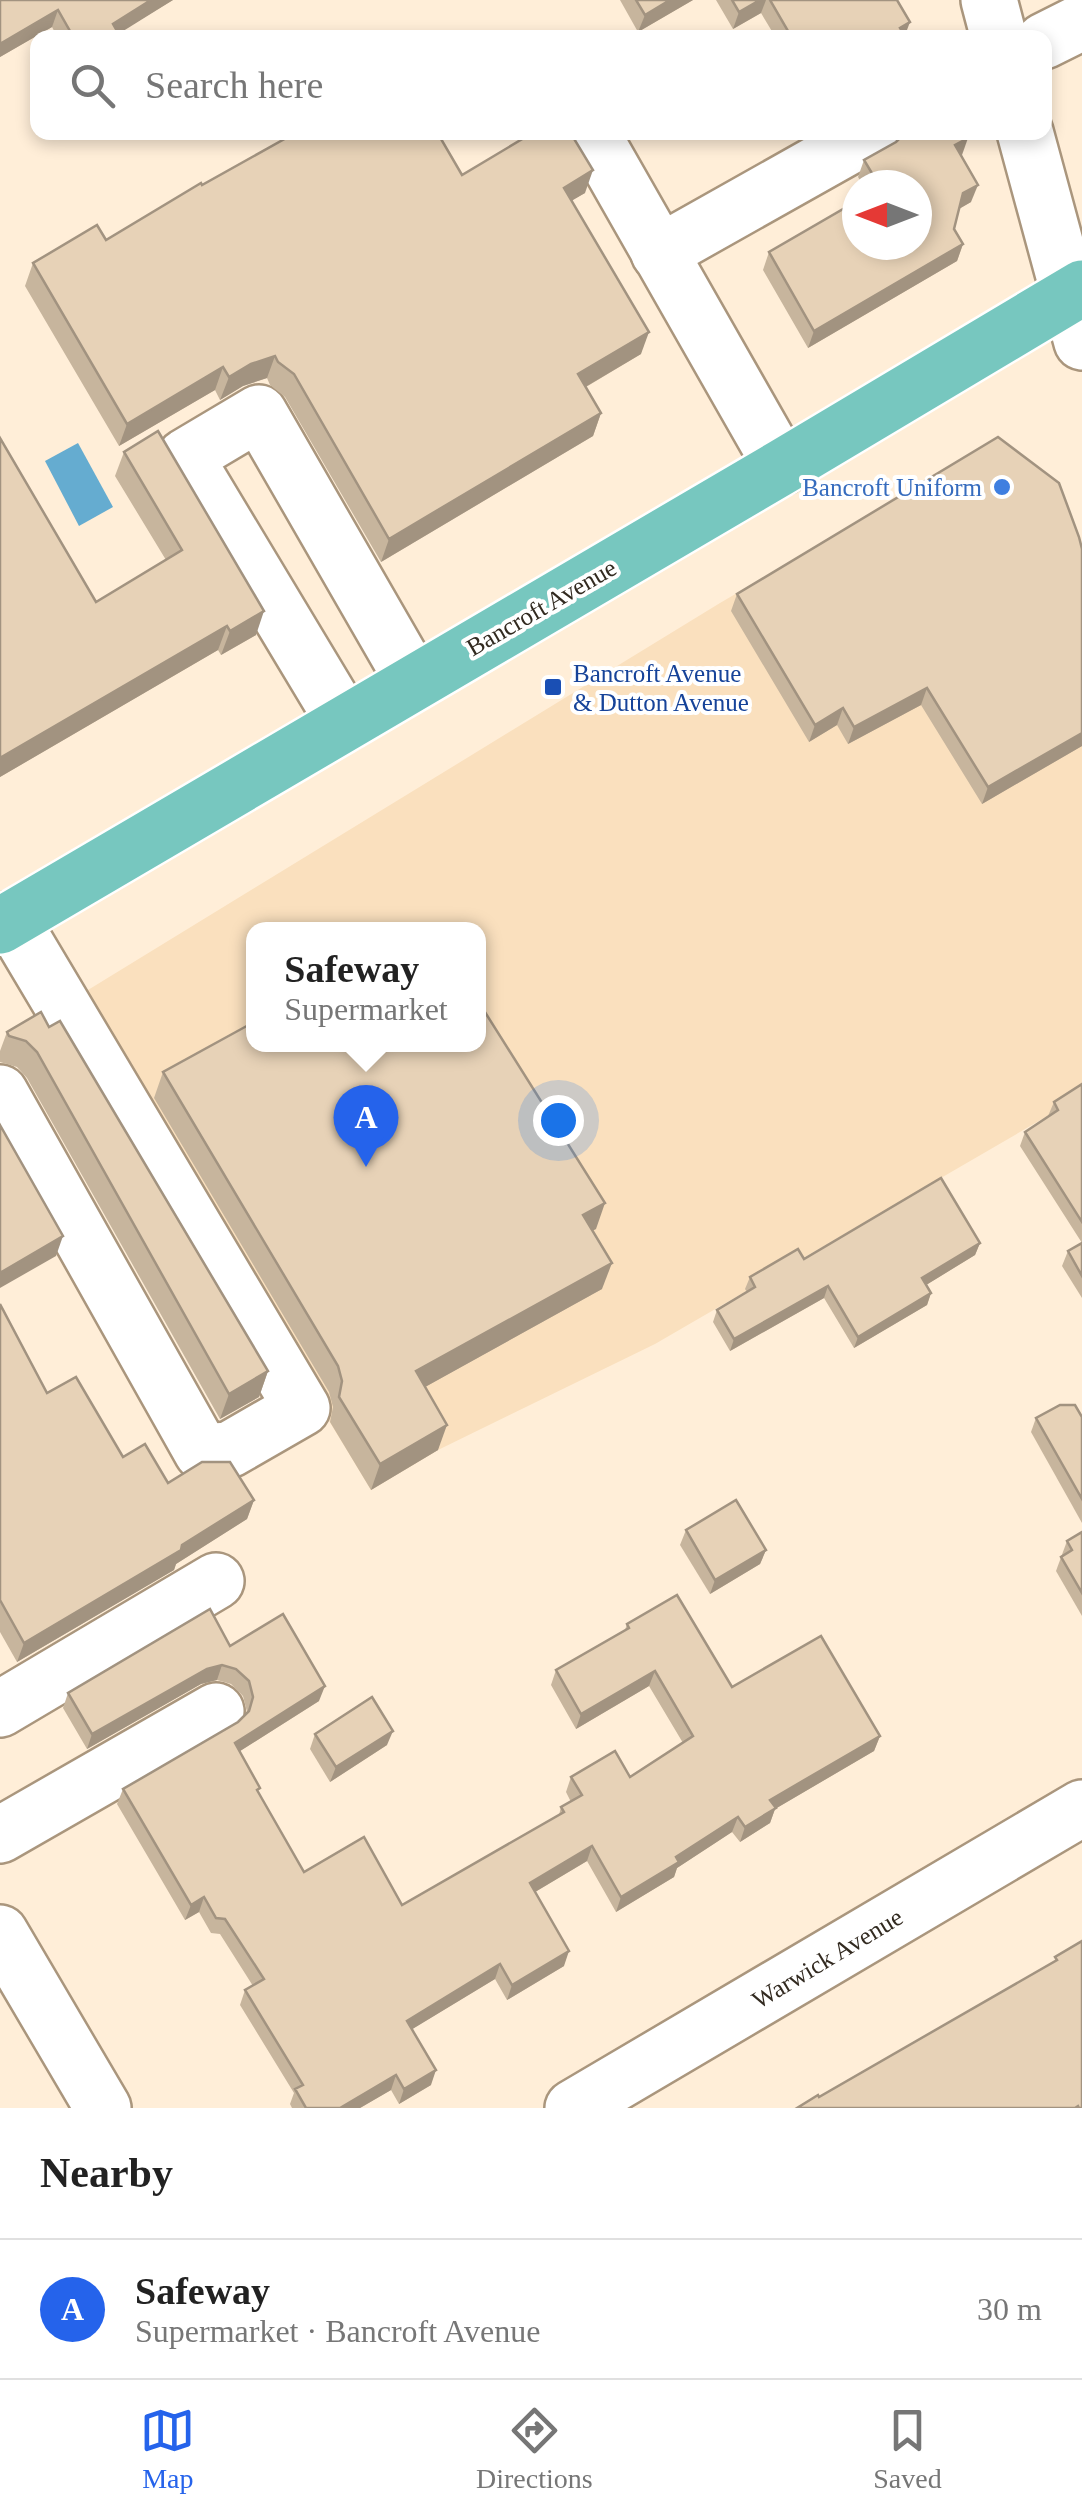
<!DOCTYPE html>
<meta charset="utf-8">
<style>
body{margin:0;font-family:"Times New Roman",serif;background:#f2f2f2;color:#222}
.compass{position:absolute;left:842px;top:170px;width:90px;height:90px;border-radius:50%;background:#fff;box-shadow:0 5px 15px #0003;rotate:270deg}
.you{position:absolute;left:558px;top:1120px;width:35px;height:35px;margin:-25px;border:8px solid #fff;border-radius:50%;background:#1a73e8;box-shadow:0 0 0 15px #1a73e833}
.badge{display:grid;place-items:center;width:65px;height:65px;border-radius:50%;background:#2563eb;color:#fff;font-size:32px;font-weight:700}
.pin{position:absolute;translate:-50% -82px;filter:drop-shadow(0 2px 5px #0008)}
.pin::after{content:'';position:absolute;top:52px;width:35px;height:30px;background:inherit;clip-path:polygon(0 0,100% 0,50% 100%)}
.popup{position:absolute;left:246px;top:922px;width:240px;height:130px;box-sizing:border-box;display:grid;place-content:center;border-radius:20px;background:#fff;filter:drop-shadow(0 2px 8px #0005);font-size:32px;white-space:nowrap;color:#767676}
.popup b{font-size:38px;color:#222}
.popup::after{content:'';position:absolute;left:50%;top:100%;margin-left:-20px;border:20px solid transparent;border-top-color:#fff}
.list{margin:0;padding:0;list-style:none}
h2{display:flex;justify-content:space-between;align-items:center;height:130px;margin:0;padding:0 40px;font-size:42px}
h2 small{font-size:32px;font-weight:400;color:#767676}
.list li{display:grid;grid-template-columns:65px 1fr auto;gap:30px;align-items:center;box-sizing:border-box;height:140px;padding:0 40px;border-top:2px solid #e0e0e0}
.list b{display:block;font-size:38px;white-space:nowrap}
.list p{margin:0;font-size:32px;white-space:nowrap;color:#767676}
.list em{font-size:32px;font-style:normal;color:#767676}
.icon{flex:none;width:55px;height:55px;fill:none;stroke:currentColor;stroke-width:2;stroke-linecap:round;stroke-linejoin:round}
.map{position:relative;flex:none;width:1082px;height:2108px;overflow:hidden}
.search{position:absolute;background:#fff;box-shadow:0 5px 15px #0003;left:30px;right:30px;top:30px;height:110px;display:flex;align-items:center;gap:25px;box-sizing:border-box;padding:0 35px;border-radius:20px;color:#767676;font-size:38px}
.sheet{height:270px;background:#fff}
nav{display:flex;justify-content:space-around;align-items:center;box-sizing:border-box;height:140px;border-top:2px solid #e0e0e0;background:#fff;font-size:28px;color:#767676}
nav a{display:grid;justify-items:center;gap:5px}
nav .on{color:#2563eb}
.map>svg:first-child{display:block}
</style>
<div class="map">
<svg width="1082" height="2108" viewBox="0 0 1082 2108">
<rect width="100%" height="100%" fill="#ffeed8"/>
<path fill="#fae0be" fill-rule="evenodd" d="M994,442L1082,591V1096L655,1344L438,1450L371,1490L138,1106L70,1001L720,603ZM254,930H478V1044H254Z"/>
<path fill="#65acd0" d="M78,443L113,507L79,526L45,461Z"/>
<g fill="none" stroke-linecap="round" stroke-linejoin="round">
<g stroke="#aa967d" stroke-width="60">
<g id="minor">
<path d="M989,0L999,38"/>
<path d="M1044,41L1082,22"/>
<path d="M591,132L782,467"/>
<path d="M1025,132L1082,342"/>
<path d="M659,253L874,132"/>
<path d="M345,723L185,457L259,413L414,682"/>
<path d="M0,1093L202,1452L229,1450L302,1408L11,919"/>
<path d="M0,1709L216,1581"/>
<path d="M0,1835L216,1711"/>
<path d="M0,1933L103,2108"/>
<path d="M573,2108L1082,1808"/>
</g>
</g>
<g stroke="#fff" stroke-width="60">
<path id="major" d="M0,926L782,467L1082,288"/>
</g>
<use href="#minor" stroke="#fff" stroke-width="55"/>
<use href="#major" stroke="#77c7bf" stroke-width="55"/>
</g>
<g fill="#c7b59d">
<path d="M0,0H173L118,33L120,38H58L52,27L0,57Z"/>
<path d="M620,0H693L638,32Z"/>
<path d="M716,0H897L906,38H776L761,13L733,29Z"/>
<path d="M962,155L971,202L959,209L954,229L963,244L957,261L808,348L763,270L769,252L917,185H863L858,177L864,160Z"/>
<path d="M462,175L585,193L572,200L641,354L586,387L601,413L593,436L381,562L285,397L270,385L267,378L243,386L220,400L215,390L119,446L25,286L33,263L106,240L202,185Z"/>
<path d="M0,438L96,602L166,560L115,476L124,452L256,635L221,655L218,650L0,777Z"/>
<path d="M1082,549V746L982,804L921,705L848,744L837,725L809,742L731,611L737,594Z"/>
<path d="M49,1027L268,1371L259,1397L220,1419L27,1078L17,1067L0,1062V1051L7,1032Z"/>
<path d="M163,1072L596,1229L592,1230L602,1289L425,1387L438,1450L371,1490L330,1422L333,1407L329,1392L154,1098Z"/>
<path d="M1082,1084V1298L1062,1266L1068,1251L1082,1243L1020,1146L1025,1132L1048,1116L1054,1102Z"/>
<path d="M980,1243L975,1255L926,1285L931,1293L927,1305L854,1348L824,1298L730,1351L713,1322L717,1310L747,1292L745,1289L750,1277L804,1259Z"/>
<path d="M0,1304L47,1393L123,1457L168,1483L254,1500L247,1519L176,1564L174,1570L17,1662L0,1632Z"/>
<path d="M1082,1417V1523L1031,1432L1036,1418Z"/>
<path d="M686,1530L766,1550L760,1564L710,1594L680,1545Z"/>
<path d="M1082,1532V1616L1056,1571L1067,1541Z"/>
<path d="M627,1624L732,1687L880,1736L874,1751L775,1809L770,1823L740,1842L732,1832L677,1868L674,1877L616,1912L587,1861L535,1892L564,1966L507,2000L495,1979L412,2029L431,2085L399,2104L391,2090L360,2108H292L290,2104L294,2093L240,2005L245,1990L253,1986L220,1934L211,1933L199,1912L185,1920L117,1804L123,1789L238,1722L247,1712L243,1696L231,1684L217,1680L201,1684L87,1749L63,1708L68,1693L230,1646L319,1701L240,1751L259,1794L304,1872L402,1905L559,1815L561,1807L571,1802L566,1792L571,1777H630L683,1743L649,1686L576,1729L551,1685L556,1670L625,1630Z"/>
<path d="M315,1734L387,1745L330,1782L310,1749Z"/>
</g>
<g fill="#a29380">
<path d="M151,0H173L112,38L113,24Z"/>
<path d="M670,0H693L638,32L645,15Z"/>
<path d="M760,0H766L761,13L733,29L739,12Z"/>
<path d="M58,10L52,27L0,57V44Z"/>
<path d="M910,22L904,38L900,28Z"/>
<path d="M968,138L962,155L949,163L955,145Z"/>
<path d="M593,170L585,193L556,210L564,188Z"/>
<path d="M978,185L971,202L957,210L963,193Z"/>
<path d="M963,244L957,261L808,348L814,331Z"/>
<path d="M649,332L641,354L570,396L578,374Z"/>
<path d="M275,356L267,378L243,386L220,400L229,377L251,364Z"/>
<path d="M223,367L215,390L119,446L127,424Z"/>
<path d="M601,413L593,436L381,562L389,539Z"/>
<path d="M264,611L256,635L221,655L230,631Z"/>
<path d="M227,626L218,650L0,777V758Z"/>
<path d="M927,688L921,705L848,744L854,727Z"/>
<path d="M843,708L837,725L809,742L815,725Z"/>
<path d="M1082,733V746L982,804L988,787Z"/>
<path d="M605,1203L596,1229L574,1240L583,1215Z"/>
<path d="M63,1236L56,1256L0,1288V1273Z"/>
<path d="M980,1243L975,1255L918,1290L922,1278Z"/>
<path d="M612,1263L602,1289L407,1397L416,1371Z"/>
<path d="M828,1286L824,1298L730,1351L734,1339Z"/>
<path d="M931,1293L927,1305L854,1348L858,1337Z"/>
<path d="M268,1371L259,1397L220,1419L229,1394Z"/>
<path d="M447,1425L438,1450L371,1490L380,1464Z"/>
<path d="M254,1500L247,1519L176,1564L174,1570L17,1662L24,1643Z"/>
<path d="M766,1550L760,1564L710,1594L715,1580Z"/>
<path d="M222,1665L217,1680L201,1684L87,1749L92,1734L207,1669Z"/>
<path d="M655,1671L649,1686L576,1729L581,1714Z"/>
<path d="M325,1686L319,1701L229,1758L235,1743Z"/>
<path d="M393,1731L387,1745L330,1782L336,1767Z"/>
<path d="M880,1736L874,1751L775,1809L770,1823L740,1842L745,1827L770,1800Z"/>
<path d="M738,1817L732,1832L677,1868L674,1877L616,1912L621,1897L676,1857Z"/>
<path d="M592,1846L587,1861L525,1898L530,1883Z"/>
<path d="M204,1897L199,1912L185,1920L191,1905Z"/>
<path d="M569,1951L564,1966L507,2000L512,1985Z"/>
<path d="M500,1964L495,1979L401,2036L407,2021Z"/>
<path d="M436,2070L431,2085L399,2104L404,2089Z"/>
<path d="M396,2075L391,2090L360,2108H340Z"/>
</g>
<g fill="#e7d2b7" stroke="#a29380" stroke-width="2.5">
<path d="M0,0H151L113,24L120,36L118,38H74L58,10L0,44Z"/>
<path d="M636,0H670L645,15Z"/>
<path d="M732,0H760L739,12Z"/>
<path d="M770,0H897L910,22L900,28L906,38H792Z"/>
<path d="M297,132H437L462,175L534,132H570L593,170L564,188L649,332L578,374L601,413L389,539L294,374L278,362L275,356L251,364L229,377L223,367L127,424L33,263L97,225L106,240L201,183L202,185Z"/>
<path d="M906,132H965L968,138L955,145L978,185L963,193L954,229L963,244L814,331L769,252L857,201V245H917V185H879L864,160L896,142Z"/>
<path d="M158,431L264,611L230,631L227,626L0,758V438L96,602L182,550L124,452Z"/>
<path d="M998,437L1059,483L1079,537L1082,549V733L988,787L927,688L854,727L843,708L815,725L737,594Z"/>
<path d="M478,1001L605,1203L583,1215L612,1263L416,1371L447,1425L380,1464L339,1397L342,1381L338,1366L163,1072L254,1022V1044H478Z"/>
<path d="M41,1012L49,1027L60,1021L268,1371L229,1394L37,1052L26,1041L9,1036L7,1032Z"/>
<path d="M1082,1084V1222L1025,1132L1058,1110L1054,1102Z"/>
<path d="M0,1125L63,1236L0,1273Z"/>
<path d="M941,1178L980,1243L922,1278L931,1293L858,1337L828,1286L734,1339L717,1310L755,1287L750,1277L798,1249L804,1259Z"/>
<path d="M1082,1243V1276L1068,1251Z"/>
<path d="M0,1304L47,1393L76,1377L123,1457L145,1444L168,1483L202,1462H230L254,1500L182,1545L181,1550L24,1643L0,1600Z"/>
<path d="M1060,1405H1075L1082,1417V1499L1036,1418Z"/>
<path d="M736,1500L766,1550L715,1580L686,1530Z"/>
<path d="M1082,1532V1593L1061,1557L1072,1550L1067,1541Z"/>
<path d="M677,1595L732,1687L821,1636L880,1736L770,1800L776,1808L745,1827L738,1817L676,1857L679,1862L621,1897L592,1846L530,1883L569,1951L512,1985L500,1964L407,2021L436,2070L404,2089L396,2075L340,2108H306L295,2089L303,2085L245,1990L264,1979L225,1919L216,1918L204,1897L191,1905L123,1789L238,1722L249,1711L253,1697L249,1681L236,1669L222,1665L207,1669L92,1734L68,1693L210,1609L230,1646L283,1614L325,1686L235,1743L260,1788L257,1790L304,1872L364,1837L402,1905L564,1812L561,1807L582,1795L571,1777L615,1751L630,1777L693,1736L655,1671L581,1714L556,1670L629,1628L627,1624Z"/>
<path d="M372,1697L393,1731L336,1767L315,1734Z"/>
<path d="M1082,1941V2108H1079L1078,2106L1075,2108H797L818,2095L819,2097L1057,1960L1055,1957Z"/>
</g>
<circle fill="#3f7fe0" stroke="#fff" stroke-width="4" cx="1002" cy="487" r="10"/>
<rect fill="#1a4fb4" stroke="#fff" stroke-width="4" x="543" y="677" width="20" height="20" rx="5"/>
<g text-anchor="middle" stroke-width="8" stroke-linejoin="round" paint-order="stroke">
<g font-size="25" fill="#366cbe" stroke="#fff" text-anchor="end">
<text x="982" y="496">Bancroft Uniform</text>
</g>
<g font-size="25" fill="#322a20" stroke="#fff">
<text transform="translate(541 607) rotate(-30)" y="9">Bancroft Avenue</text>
<text transform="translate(827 1958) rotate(-31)" y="9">Warwick Avenue</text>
</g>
<g font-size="25" fill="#164399" stroke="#fff" text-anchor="start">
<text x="573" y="682">Bancroft Avenue<tspan x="573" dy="29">&amp; Dutton Avenue</tspan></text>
</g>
</g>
</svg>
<svg class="compass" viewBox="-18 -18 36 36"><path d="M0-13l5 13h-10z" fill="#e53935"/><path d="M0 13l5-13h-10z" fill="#767676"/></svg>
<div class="you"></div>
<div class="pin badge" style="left:366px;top:1167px">A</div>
<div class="popup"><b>Safeway</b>Supermarket</div>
<div class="search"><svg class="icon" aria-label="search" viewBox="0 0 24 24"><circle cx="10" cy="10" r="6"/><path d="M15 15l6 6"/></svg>Search here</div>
</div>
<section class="sheet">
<h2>Nearby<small></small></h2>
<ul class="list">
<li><span class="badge">A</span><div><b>Safeway</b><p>Supermarket · Bancroft Avenue</p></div><em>30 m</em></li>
</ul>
</section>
<nav>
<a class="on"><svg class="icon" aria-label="map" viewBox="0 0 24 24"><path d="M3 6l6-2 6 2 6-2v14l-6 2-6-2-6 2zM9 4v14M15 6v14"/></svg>Map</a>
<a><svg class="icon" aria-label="directions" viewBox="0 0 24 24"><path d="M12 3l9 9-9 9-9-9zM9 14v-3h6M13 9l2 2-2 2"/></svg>Directions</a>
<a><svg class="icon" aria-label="saved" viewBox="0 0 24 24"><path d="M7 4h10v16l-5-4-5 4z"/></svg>Saved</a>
</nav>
